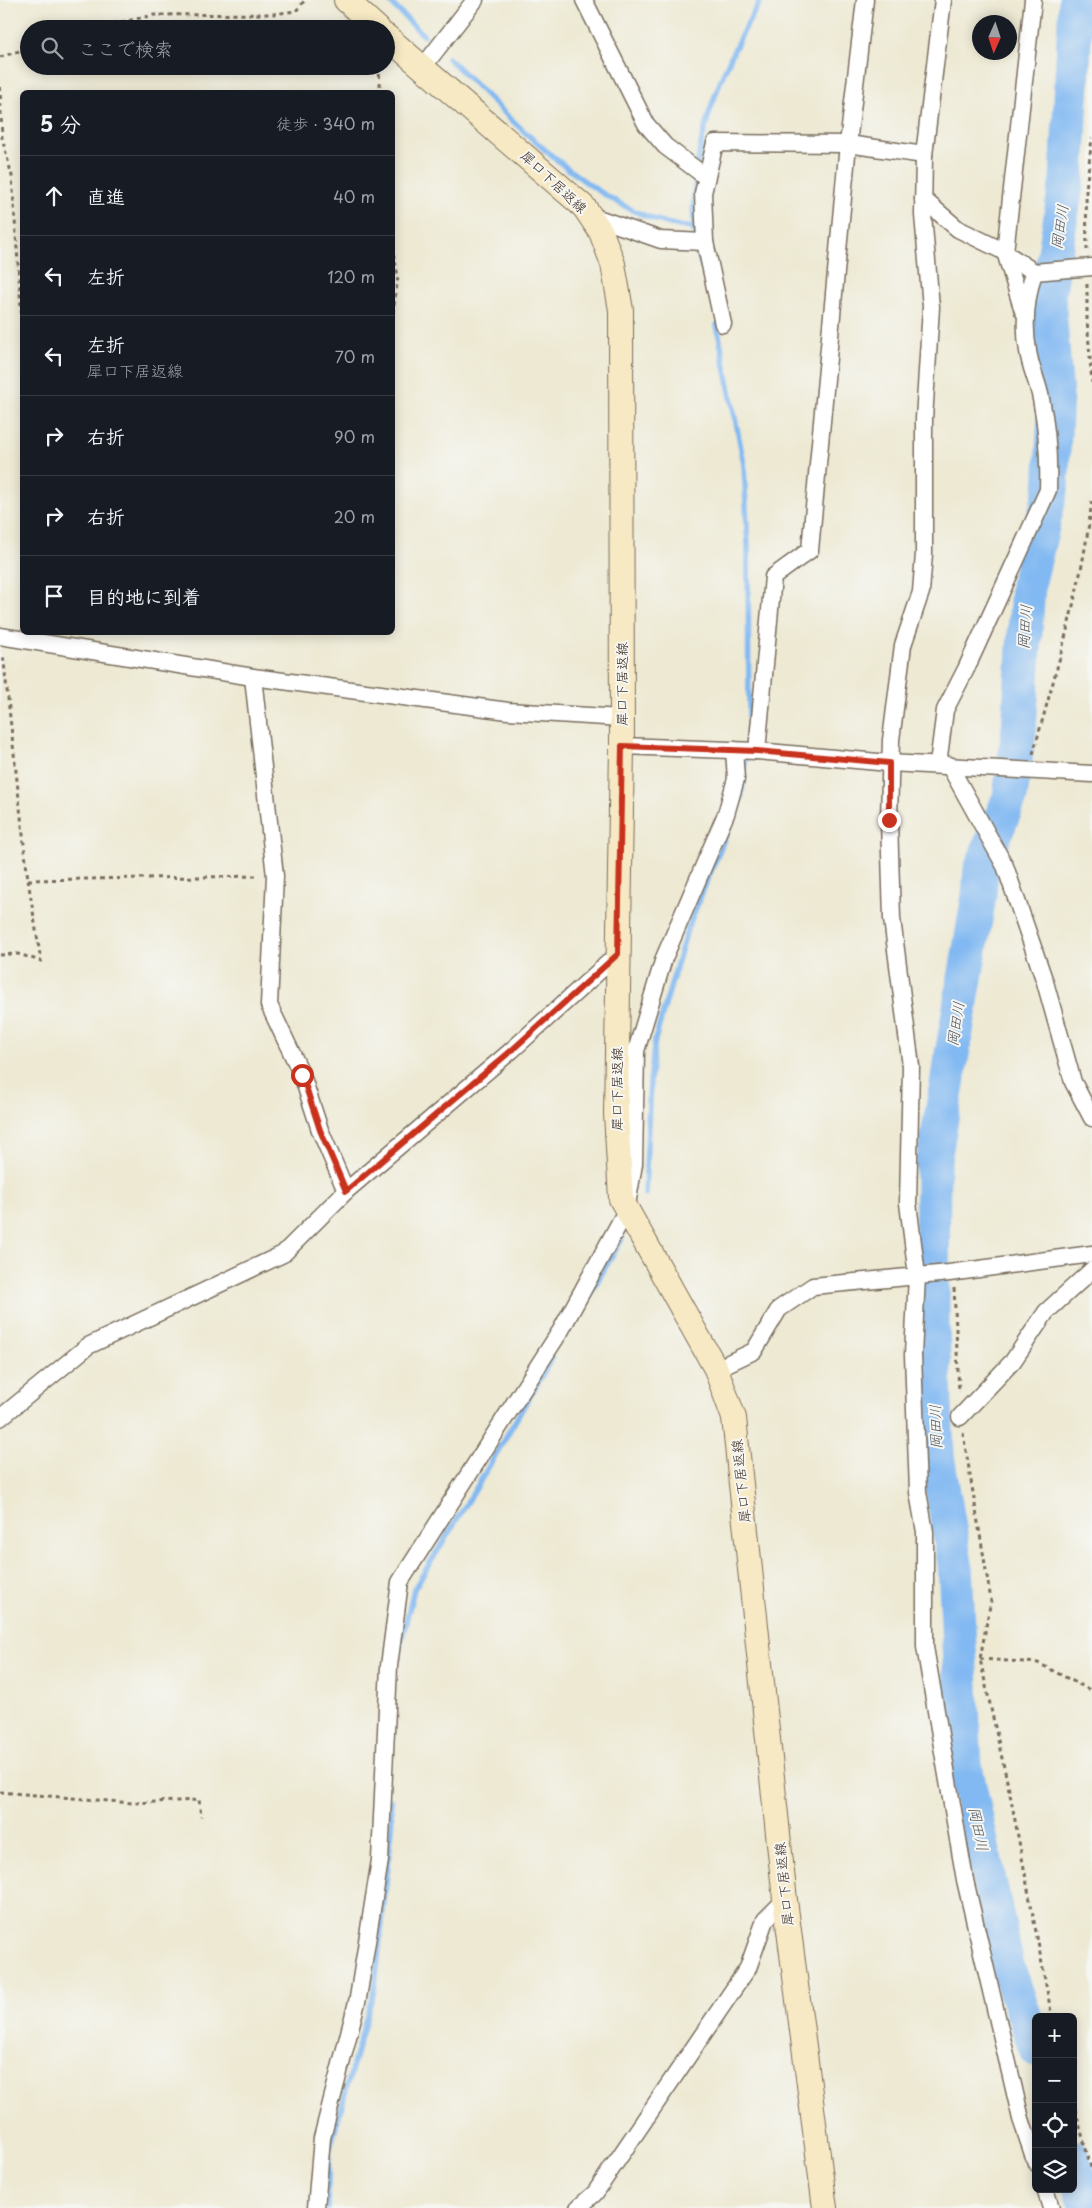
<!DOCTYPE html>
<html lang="ja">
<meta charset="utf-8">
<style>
body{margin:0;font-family:"Playpen Sans","Klee One",sans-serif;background:#20242c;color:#f1f3f6}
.controls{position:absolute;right:15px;bottom:15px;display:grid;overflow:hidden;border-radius:8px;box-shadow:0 2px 12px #0003}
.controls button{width:45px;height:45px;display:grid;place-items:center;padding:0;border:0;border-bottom:1px solid #363941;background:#171b24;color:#f1f3f6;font:25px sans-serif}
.compass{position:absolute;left:972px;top:15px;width:45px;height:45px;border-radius:50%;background:#171b24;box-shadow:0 2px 12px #0003;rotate:183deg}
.stop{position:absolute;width:15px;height:15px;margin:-11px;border:4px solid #c8321e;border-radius:50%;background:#fff}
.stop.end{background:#c8321e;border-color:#fff;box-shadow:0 1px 5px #0008}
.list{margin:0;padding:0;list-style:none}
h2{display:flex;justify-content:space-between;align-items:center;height:65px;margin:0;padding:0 20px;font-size:21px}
h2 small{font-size:16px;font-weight:400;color:#9ea1a6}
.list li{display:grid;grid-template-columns:32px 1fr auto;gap:15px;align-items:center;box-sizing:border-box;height:80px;padding:0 20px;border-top:1px solid #363941}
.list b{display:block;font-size:19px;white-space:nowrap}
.list p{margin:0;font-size:16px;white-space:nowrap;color:#9ea1a6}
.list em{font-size:16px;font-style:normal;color:#9ea1a6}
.icon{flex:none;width:28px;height:28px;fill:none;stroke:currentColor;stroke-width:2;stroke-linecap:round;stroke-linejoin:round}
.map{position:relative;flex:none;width:1092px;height:2208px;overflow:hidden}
.search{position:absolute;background:#171b24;box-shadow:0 2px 12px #0003;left:20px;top:20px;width:375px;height:55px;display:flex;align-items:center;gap:12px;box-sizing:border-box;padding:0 18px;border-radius:28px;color:#9ea1a6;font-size:19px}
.panel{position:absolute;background:#171b24;box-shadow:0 2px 12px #0003;left:20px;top:90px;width:375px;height:545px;border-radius:8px}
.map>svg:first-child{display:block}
</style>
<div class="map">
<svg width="1092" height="2208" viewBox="0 0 1092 2208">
<rect width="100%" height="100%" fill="#f6f6f2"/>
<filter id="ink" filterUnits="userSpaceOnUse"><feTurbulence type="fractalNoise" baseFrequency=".02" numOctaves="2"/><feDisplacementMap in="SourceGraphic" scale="10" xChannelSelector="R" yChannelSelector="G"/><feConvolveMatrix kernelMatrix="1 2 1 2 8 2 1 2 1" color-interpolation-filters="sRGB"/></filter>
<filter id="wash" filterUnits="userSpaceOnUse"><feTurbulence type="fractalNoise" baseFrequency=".0096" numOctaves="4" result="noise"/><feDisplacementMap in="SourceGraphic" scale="20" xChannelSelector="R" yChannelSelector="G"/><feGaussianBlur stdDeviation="1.12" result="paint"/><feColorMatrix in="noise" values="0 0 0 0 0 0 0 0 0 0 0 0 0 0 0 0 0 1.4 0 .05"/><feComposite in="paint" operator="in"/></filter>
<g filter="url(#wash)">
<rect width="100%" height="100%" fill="#ede9d3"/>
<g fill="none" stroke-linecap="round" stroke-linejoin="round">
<g stroke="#82b9f2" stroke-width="5.5">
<path d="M388,0L424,36"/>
<path d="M448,58C512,119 604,222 695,228"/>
<path d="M702,267C700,259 696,250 695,242C686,156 718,72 761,0"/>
<path d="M645,1194L650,1081L655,1040L687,930L742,795L749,725L748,547L744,464L717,325"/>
<path d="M591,1292L622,1239"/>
<path d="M398,1654L414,1589L475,1490L552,1358"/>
<path d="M327,2208L329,2151L375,1986L392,1827L390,1800"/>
</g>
<g stroke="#82b9f2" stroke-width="35">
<path d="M1036,2049L1007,1966L965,1766L955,1564L937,1456L932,1324L933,1166L979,896L981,869L1010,797L1019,729L1028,585L1051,490L1056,396L1048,296L1067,179L1076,0"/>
<path d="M1073,2157L1087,2208"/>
</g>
</g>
</g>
<g filter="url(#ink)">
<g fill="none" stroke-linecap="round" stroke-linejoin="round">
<g stroke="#796d5d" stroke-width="19">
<g id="minor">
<path d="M584,0L646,124L665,146L706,177"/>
<path d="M943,0L924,155L923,215L931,307L924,419V554L921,592L903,645L891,740L889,820L892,919L911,1066L908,1203L917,1276L913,1355L918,1492L925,1532V1647L965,1880L1021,2119L1036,2163"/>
<path d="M423,67L475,0"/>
<path d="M923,199L958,229L1001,250L1034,272L1092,267"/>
<path d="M589,215L661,240L705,242"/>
<path d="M1023,311L1005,252L1033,0"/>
<path d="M723,324L705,242L703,193L715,143L848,144L924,155"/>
<path d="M0,636L253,677L508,711L621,718"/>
<path d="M253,677L275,876L269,1005L302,1075L320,1130L346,1191"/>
<path d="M622,746L757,751L889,763L1092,774"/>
<path d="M757,751L773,577L810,550L848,144L865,0"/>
<path d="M938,764L945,710L966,669L1048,490C1049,460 1047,428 1041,399C1038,382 1030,367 1028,351C1023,323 1026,298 1034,272"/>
<path d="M949,765L1005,866L1045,982L1073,1082L1092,1118"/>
<path d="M716,1369L754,1351L779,1309L813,1286L949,1273L1092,1254"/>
<path d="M960,1417L1013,1361L1046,1312L1092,1270"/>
<path d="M0,1418L88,1346L283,1254L346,1191L512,1050L618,954"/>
<path d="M1045,2189L1051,2208"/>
<path d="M316,2208L322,2138L358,1998L380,1860L389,1666L400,1582L561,1330L626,1211L634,1164L636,1051L664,958L726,814L736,779L734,750"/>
<path d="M578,2208L595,2193L748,1968L765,1920L785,1900"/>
</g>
</g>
<g stroke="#796d5d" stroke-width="26">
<g id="secondary">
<path d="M346,0L378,29"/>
<path d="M386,36L584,207L601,232L613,264L621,310L622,746L616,1114L621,1199L716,1369L734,1418L785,1900L825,2208"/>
</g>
</g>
<g stroke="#796d5d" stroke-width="3" stroke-dasharray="4 4" stroke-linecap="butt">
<path d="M90,29L154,15L274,14L296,11L305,0"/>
<path d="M0,57L29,48"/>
<path d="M379,66L380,92"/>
<path d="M0,87L2,138L12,176L22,321"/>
<path d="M392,246L398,277L392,319"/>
<path d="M1087,250L1086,189L1092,138"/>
<path d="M1087,284V319L1092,383"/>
<path d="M1033,754C1056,670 1083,585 1092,499"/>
<path d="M28,880L259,876"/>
<path d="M0,955L18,954L41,961L28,880L3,654"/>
<path d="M954,1288L959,1392"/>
<path d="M963,1433L991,1600L980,1659L1011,1799L1052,2017"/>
<path d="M980,1659L1038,1663L1092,1691"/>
<path d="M0,1792L133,1803L199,1800L201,1817"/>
<path d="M1073,2102L1092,2171"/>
</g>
<use href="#minor" stroke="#fff" stroke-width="16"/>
<use href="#secondary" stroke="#f7e9c3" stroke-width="24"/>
</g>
</g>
<g fill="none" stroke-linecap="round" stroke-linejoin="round" filter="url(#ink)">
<path stroke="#c8321e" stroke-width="6" d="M302,1075L320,1130L346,1191L512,1050L618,954L622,746L757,751L889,763V820"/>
</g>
<g text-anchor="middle" stroke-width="4" stroke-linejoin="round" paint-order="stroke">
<g font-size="14" fill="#3b2a1e" stroke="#f6f6f2">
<text transform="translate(554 182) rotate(43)" y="5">犀口下居返線</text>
<text transform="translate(622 684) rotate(-90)" y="5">犀口下居返線</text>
<text transform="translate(617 1089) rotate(-90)" y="5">犀口下居返線</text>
<text transform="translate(741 1481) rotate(-96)" y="5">犀口下居返線</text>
<text transform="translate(784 1884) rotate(-96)" y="5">犀口下居返線</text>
</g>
<g font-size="15" font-style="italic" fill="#50555e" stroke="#f6f6f2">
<text transform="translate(1060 227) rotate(-81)" y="5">岡田川</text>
<text transform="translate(1025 627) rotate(-86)" y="5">岡田川</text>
<text transform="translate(956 1024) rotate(-81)" y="5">岡田川</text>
<text transform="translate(936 1427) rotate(-92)" y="5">岡田川</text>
<text transform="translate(978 1829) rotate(78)" y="5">岡田川</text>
</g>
</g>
</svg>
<div class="controls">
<button>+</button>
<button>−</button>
<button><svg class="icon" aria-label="locate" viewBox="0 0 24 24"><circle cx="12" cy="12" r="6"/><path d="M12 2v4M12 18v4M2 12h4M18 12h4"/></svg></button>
<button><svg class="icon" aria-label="layers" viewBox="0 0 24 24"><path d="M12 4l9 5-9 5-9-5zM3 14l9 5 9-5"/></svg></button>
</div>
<svg class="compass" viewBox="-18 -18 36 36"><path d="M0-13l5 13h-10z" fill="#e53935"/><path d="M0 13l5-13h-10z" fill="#9ea1a6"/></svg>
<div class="stop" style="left:302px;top:1075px"></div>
<div class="stop end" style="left:889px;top:820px"></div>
<div class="search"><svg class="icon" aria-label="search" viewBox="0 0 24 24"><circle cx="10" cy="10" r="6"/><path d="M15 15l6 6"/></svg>ここで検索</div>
<section class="panel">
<h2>5 分<small>徒歩 · 340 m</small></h2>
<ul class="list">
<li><svg class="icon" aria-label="ahead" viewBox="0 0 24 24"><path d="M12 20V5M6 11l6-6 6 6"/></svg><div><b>直進</b></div><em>40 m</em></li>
<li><svg class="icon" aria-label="left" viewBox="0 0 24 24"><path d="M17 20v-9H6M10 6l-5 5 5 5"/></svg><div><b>左折</b></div><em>120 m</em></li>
<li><svg class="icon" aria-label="left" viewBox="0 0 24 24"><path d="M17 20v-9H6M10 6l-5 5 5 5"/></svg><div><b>左折</b><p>犀口下居返線</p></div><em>70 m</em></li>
<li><svg class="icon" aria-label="right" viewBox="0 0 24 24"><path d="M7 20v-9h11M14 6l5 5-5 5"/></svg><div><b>右折</b></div><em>90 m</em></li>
<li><svg class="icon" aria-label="right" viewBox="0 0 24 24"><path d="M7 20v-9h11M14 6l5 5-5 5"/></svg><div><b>右折</b></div><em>20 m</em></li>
<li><svg class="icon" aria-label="arrive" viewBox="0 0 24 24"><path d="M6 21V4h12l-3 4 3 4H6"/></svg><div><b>目的地に到着</b></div></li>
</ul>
</section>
</div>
